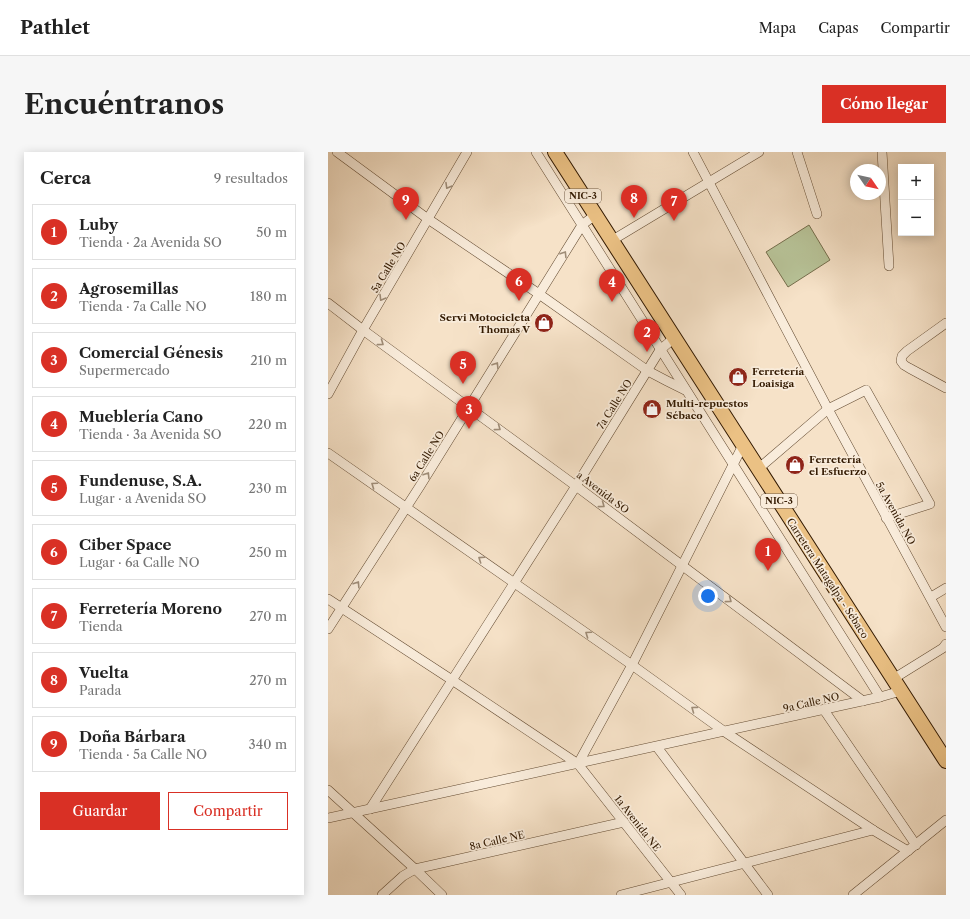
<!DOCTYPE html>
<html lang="es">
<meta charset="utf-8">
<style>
body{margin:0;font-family:"Libre Caslon Text",serif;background:#f6f6f6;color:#222}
.controls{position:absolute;right:12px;top:12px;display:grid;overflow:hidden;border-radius:0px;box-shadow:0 2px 10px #0003}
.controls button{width:36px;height:36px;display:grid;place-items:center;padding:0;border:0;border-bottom:1px solid #e0e0e0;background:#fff;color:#222;font:20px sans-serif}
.compass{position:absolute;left:522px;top:12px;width:36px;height:36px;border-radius:50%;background:#fff;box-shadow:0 2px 10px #0003;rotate:124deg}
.you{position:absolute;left:380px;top:444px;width:14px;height:14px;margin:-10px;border:3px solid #fff;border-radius:50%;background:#1a73e8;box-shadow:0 0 0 6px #1a73e833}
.badge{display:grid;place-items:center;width:26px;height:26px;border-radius:50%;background:#d93025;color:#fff;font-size:13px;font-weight:700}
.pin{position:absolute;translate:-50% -33px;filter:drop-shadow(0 1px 2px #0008)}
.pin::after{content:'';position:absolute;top:21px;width:14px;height:12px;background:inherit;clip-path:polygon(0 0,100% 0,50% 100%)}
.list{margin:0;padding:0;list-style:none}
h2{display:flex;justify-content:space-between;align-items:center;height:52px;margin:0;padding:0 16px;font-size:17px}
h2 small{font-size:13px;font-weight:400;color:#767676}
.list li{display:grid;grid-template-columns:26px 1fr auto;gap:12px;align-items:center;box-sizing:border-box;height:56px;margin:0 8px 8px;padding:0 8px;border:1px solid #e0e0e0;border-radius:0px}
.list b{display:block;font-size:15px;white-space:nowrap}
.list p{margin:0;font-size:13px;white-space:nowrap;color:#767676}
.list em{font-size:13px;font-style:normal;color:#767676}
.actions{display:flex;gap:8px;padding:12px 16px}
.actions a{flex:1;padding:9px 0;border:1px solid #d93025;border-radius:0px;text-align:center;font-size:14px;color:#d93025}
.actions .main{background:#d93025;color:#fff}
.map{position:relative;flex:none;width:618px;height:743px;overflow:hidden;border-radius:0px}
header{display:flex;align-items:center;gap:24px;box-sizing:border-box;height:56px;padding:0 20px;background:#fff;border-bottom:1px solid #e0e0e0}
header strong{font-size:19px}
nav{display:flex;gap:22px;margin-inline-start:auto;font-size:14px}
.intro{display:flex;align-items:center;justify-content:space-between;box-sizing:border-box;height:96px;padding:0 24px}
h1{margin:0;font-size:28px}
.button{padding:10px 18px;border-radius:0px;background:#d93025;color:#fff;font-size:14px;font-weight:700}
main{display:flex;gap:24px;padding:0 24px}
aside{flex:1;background:#fff;border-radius:0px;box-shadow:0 2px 10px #0003}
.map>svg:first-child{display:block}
</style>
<header>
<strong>Pathlet</strong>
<nav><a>Mapa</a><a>Capas</a><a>Compartir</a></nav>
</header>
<div class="intro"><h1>Encuéntranos</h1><a class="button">Cómo llegar</a></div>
<main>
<aside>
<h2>Cerca<small>9 resultados</small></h2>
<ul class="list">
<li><span class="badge">1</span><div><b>Luby</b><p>Tienda · 2a Avenida SO</p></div><em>50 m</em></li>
<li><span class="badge">2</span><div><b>Agrosemillas</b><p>Tienda · 7a Calle NO</p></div><em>180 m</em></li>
<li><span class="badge">3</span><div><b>Comercial Génesis</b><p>Supermercado</p></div><em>210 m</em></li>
<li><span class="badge">4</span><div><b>Mueblería Cano</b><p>Tienda · 3a Avenida SO</p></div><em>220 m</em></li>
<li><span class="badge">5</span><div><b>Fundenuse, S.A.</b><p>Lugar · a Avenida SO</p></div><em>230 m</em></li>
<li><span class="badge">6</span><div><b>Ciber Space</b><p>Lugar · 6a Calle NO</p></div><em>250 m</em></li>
<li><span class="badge">7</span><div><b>Ferretería Moreno</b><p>Tienda</p></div><em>270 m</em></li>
<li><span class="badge">8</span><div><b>Vuelta</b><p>Parada</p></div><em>270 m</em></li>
<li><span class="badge">9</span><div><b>Doña Bárbara</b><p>Tienda · 5a Calle NO</p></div><em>340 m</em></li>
</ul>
<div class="actions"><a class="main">Guardar</a><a>Compartir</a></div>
</aside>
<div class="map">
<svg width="618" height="743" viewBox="0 0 618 743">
<rect width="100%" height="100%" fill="#f6e2c8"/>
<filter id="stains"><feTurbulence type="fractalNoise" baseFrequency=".005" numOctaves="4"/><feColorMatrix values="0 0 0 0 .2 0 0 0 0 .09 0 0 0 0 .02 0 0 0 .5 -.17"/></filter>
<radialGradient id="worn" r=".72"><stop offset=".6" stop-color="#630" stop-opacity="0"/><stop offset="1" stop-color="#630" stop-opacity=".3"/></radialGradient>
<path fill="#b8c499" stroke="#756e4c" d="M481,73L502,108L460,135L438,100Z"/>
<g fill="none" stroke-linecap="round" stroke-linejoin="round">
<g stroke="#634b32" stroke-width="10">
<g id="minor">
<path d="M9,0L100,67L211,142L320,219L339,229L357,238"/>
<path d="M208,0L552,545"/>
<path d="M365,0L500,257L618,475"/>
<path d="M469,0L489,62"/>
<path d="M554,0L561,114"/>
<path d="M283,89L431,0"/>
<path d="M0,151L35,178L248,334L535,549"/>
<path d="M618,171L579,199L574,204L573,209L576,213L581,216L618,236"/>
<path d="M0,242L35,178L139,0"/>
<path d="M0,301L304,513L397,580L545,678L580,699"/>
<path d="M430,317L500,257L538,238L602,352L558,366"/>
<path d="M603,445L618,436"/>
<path d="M0,447L124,528L250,612L353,743"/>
<path d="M0,477L92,334L254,73L267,63"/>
<path d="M565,527L615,496L618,492"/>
<path d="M496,558L588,693"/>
<path d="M329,595L440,743"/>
<path d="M250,612L304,513L415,293"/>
<path d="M0,638L87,717L114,743"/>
<path d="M42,657L248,334L332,198L346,186"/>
<path d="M0,666L552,545L573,539"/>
<path d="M54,743L75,724L87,717L296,670"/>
<path d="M293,743L545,678"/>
<path d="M525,743L618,668"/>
</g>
</g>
<g stroke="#321900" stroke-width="16">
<path id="primary" d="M227,0L618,609"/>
</g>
<use href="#minor" stroke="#f9ecdb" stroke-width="9"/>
<use href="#primary" stroke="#ebc184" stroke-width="14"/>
</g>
<defs><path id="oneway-chevron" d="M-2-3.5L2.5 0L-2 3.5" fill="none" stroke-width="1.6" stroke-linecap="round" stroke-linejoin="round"/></defs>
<g stroke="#9f8d78">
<use href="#oneway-chevron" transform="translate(120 34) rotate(120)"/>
<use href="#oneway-chevron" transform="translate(236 102) rotate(-58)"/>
<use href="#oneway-chevron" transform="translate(54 146) rotate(121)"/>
<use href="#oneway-chevron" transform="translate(53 191) rotate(36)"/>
<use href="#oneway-chevron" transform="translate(168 213) rotate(-58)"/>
<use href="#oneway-chevron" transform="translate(170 276) rotate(36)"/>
<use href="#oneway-chevron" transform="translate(99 323) rotate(-58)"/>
<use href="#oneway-chevron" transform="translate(46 333) rotate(-145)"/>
<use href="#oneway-chevron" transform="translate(274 353) rotate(37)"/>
<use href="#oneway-chevron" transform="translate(153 407) rotate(-146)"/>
<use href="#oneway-chevron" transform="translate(29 432) rotate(-57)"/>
<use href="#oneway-chevron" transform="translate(401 448) rotate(37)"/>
<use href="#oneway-chevron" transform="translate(260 482) rotate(-145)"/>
<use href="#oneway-chevron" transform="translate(366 557) rotate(-144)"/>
</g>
<defs>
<g id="shop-disc" transform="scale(1)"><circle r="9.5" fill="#8f2418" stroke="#f9ecdb"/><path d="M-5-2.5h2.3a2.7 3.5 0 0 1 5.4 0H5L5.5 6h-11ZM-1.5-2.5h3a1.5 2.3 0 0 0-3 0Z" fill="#fff"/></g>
</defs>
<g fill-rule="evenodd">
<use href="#shop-disc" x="216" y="171"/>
<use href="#shop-disc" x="410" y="225"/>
<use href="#shop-disc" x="324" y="257"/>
<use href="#shop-disc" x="467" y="313"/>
</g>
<g text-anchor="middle" stroke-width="3.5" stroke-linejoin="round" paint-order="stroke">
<g fill="#f9ecdb" stroke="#6e5842" stroke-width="1">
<rect x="237" y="37" width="36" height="14" rx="3"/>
<rect x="433" y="342" width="36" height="14" rx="3"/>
</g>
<g font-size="9" font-weight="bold" fill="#321900">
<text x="255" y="47">NIC-3</text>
<text x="451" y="352">NIC-3</text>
</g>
<g font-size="10" fill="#321900" stroke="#f9ecdb">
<text transform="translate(60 115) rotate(-59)" y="4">5a Calle NO</text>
<text transform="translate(286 252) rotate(-58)" y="4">7a Calle NO</text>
<text transform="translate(98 304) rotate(-58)" y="4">6a Calle NO</text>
<text transform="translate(275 340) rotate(37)" y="4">a Avenida SO</text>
<text transform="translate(568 361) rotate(61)" y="4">5a Avenida NO</text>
<text transform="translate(500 426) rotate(57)" y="4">Carretera Matagalpa - Sébaco</text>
<text transform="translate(483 550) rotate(-13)" y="4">9a Calle NO</text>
<text transform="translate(310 671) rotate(52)" y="4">1a Avenida NE</text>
<text transform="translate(169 688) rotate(-13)" y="4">8a Calle NE</text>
</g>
<g font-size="10" font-weight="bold" fill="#321900" stroke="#f9ecdb" text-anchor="start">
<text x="202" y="169" text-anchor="end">Servi Motocicleta<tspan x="202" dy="12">Thomas V</tspan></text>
<text x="424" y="223">Ferretería<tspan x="424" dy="12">Loaisiga</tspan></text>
<text x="338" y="255">Multi-repuestos<tspan x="338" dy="12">Sébaco</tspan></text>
<text x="481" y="311">Ferretería<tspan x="481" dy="12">el Esfuerzo</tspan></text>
</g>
</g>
<rect width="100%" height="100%" filter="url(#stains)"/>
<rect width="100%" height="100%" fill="url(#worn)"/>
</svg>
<div class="controls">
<button>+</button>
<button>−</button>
</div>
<svg class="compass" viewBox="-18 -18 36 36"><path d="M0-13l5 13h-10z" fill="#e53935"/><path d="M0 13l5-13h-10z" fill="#767676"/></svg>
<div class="you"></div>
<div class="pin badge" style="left:440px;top:419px">1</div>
<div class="pin badge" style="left:319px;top:200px">2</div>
<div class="pin badge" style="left:141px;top:277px">3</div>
<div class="pin badge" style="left:284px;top:150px">4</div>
<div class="pin badge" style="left:135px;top:232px">5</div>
<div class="pin badge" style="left:191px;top:149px">6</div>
<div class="pin badge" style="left:346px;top:69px">7</div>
<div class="pin badge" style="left:306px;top:66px">8</div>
<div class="pin badge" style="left:78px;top:68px">9</div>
</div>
</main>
